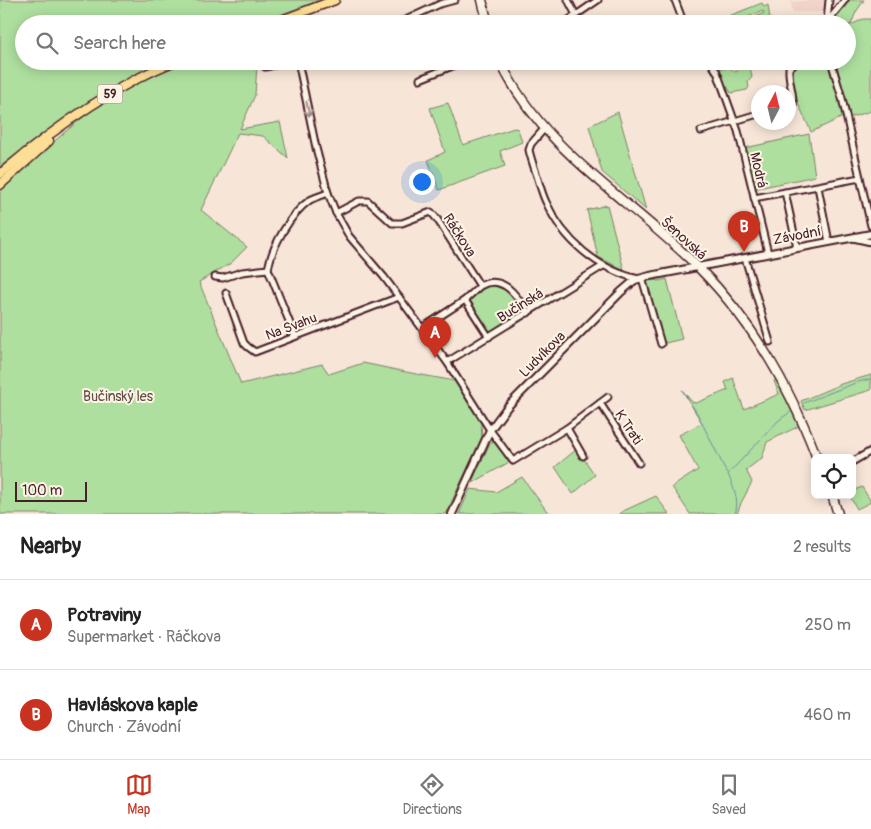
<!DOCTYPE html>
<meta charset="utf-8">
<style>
body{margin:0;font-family:Pangolin,sans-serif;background:#f2f2f2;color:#222}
.controls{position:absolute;right:15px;bottom:15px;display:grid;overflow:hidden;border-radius:8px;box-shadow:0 2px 12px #0003}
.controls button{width:45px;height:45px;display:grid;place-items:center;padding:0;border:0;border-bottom:1px solid #e0e0e0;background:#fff;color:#222;font:25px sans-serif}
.compass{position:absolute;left:751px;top:85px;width:45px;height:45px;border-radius:50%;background:#fff;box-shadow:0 2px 12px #0003;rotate:7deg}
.scale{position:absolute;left:15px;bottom:12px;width:72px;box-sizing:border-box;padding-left:5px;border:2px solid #4a1f2b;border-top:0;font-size:14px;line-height:18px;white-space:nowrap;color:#4a1f2b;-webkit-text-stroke:4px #fcf5e5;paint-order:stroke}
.you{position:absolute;left:421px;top:181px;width:18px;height:18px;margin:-12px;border:4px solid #fff;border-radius:50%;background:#1a73e8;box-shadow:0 0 0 8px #1a73e833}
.badge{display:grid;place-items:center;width:32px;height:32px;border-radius:50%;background:#c8321e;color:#fff;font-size:16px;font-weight:700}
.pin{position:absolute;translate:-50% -41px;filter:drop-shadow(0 1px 2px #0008)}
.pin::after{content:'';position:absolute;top:26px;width:18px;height:15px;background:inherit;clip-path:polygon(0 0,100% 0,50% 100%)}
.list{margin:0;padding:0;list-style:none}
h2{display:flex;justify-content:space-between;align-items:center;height:65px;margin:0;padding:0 20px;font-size:21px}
h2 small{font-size:16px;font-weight:400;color:#767676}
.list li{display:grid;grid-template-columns:32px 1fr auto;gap:15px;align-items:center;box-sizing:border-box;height:90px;padding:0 20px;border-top:1px solid #e0e0e0}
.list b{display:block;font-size:19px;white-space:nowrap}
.list p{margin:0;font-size:16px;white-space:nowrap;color:#767676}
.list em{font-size:16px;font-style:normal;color:#767676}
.icon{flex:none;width:28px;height:28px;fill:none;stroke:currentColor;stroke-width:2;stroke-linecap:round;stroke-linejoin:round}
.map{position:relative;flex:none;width:871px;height:514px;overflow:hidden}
.search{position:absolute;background:#fff;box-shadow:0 2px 12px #0003;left:15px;right:15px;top:15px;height:55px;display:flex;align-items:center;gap:12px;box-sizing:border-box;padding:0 18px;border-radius:28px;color:#767676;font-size:19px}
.sheet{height:245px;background:#fff}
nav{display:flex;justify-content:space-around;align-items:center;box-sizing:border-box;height:70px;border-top:1px solid #e0e0e0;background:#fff;font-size:14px;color:#767676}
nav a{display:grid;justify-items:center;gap:2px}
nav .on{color:#c8321e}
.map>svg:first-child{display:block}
</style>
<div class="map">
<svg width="871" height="514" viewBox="0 0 871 514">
<rect width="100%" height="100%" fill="#f7e6d8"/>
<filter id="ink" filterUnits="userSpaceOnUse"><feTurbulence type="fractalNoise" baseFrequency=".02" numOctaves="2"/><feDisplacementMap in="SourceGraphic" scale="10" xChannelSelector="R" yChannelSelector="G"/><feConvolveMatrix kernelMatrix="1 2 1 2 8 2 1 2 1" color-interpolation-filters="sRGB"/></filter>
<g filter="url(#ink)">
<path fill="#f1d3c9" d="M812,0H827L826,12H792L791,2Z"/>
<g fill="#aedf9f" stroke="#7c7f65">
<path d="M0,0H321L257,24H24V61H163C119,81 79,107 40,136C26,146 14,157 0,167Z"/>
<path d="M849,0H864L856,12L851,24L847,26V24H830Z"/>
<path d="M762,3L764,7L768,5L770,20L774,24H743C750,19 756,17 764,13L763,11L743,19L730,18L729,16Z"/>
<path d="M863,19H871V111L848,118L836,61H847V27Z"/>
<path d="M188,61H274L257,65L255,95L240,129L280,122L288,158L263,136L238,133L201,210L247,247L231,263L199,282L241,384L322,364L329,374L363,363L411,373L455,381L481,423L482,437L446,514H0V192C25,168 50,144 77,122C109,95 149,77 188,61Z"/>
<path d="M749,61L752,77L748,82L749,87L747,90L731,93L727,86L723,85L720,68L724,69L728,67L736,72Z"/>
<path d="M799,61H830L845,116L811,132C804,114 787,87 792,67Z"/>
<path d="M448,103L463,145L514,128L518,129L522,142L500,151L505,166L439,190L428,160L445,152L430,108Z"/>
<path d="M618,112L646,210L602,172L589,126Z"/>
<path d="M809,134L815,176L754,189L745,148Z"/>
<path d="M607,205L624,270L598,257L587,210Z"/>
<path d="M651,279L658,281L667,279L682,339L661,344L644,280Z"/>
<path d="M492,285L510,292L522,311L489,332L470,300L484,287Z"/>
<path d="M871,375V390L805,410L801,401L841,384Z"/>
<path d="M733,378L744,409L779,394L774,381L777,380L799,426L767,442L762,458L746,470L752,482L741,503L737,514H690L672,487L698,470L679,435L702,423L682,390L692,402L696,403L728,390L725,382Z"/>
<path d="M498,442L511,461L471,484L490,443Z"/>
<path d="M577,449L595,475L573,494L555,467Z"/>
<path d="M522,477L549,514H459L470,489L496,492Z"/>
<path d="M862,487L871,502L857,509L849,495H852V491Z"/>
<path d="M656,496L669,514H619L621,512Z"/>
</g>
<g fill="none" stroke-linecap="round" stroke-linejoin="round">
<g stroke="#768aa4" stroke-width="1">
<path d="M682,390L697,413L727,473"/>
<path d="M804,403L858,382L871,379"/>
<path d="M735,514C740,500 733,487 728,474L778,421L790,412"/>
</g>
<g stroke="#4a1f2b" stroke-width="9">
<g id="minor">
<path d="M568,0L576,15"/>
<path d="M675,0L684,24"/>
<path d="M827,21L829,0"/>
<path d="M827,22L845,0"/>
<path d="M397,24L440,4L455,0"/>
<path d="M563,24L598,0"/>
<path d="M298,61L316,148L328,193L336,213L349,236L384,277L447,362L490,430L513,461L567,428L608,397"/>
<path d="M710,61L717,72L738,131L768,253"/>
<path d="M831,61L842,98L871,226"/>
<path d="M265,67L293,61"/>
<path d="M504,69L515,61"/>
<path d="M420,79L465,61"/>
<path d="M788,108L793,105C794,93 788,81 789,68L797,61"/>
<path d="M544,129L531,144L529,150C531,159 534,167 537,176C540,185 542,194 546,202C563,240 598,270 639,279"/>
<path d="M701,131L758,114"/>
<path d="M818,187L829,242"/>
<path d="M785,192L797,247"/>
<path d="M754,198L860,178"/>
<path d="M336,213L359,201H368L392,223H402L431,212L437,219L480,286C503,273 517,296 528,313"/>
<path d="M853,238L871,242"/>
<path d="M745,258L770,342"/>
<path d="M268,269L295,336"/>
<path d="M215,277L223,278L242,272L268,269C272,246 291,213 310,200C316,197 323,195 328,193"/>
<path d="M642,278L661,344"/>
<path d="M226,293L244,343L248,347L255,352L399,297"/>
<path d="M465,300L489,337"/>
<path d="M422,328L465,300L480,286"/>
<path d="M447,362L603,266"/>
<path d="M600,403L639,463"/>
<path d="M567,428L583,456"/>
<path d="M852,462L871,451"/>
</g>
</g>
<g stroke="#4a1f2b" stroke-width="10">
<path id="tertiary" d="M452,514L490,430L508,406L621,292L635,280L650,276L871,234"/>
</g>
<g stroke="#4a1f2b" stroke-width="11">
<g id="secondary">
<path d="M482,0L488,24"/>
<path d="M500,61C542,151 630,199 698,267C752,321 790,387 817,458"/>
<path d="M832,495L838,514"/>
</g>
</g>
<g stroke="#4a1f2b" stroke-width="11">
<g id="primary">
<path d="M271,24L335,0"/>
<path d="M0,174C52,130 111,87 175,61"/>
<path d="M0,185L49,141"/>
</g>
</g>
<use href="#minor" stroke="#fcf5e5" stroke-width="5"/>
<use href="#tertiary" stroke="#fcf5e5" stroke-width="6"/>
<use href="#secondary" stroke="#fcf5e5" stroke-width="8"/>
<use href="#primary" stroke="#fcde96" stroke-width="8"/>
</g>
<defs><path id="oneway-shaft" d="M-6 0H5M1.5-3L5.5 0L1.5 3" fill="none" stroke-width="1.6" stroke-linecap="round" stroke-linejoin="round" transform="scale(1.25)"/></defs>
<use stroke="#a38a88" href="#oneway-shaft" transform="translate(308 109) rotate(78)"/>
</g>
<g text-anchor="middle" stroke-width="4" stroke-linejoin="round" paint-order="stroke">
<rect fill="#fcf5e5" stroke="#7f5f63" stroke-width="1" x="97.5" y="84.5" width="25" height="19" rx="4"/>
<g font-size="12" font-weight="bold" fill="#4a1f2b">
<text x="110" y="98">59</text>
</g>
<g font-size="14" fill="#4a1f2b" stroke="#fcf5e5">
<text transform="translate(759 170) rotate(77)" y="5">Modrá</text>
<text transform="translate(460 235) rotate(57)" y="5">Ráčkova</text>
<text transform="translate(797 235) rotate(-11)" y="5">Závodní</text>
<text transform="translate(684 238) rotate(42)" y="5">Šenovská</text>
<text transform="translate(520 305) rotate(-32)" y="5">Bučinská</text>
<text transform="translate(291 326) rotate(-21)" y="5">Na Svahu</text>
<text transform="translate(542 354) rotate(-45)" y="5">Ludvíkova</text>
<text transform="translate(629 427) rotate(57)" y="5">K Trati</text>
</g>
<g font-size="14" fill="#634f48" stroke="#fcf5e5">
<text x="118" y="401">Bučinský les</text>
</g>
</g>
</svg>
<div class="controls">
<button><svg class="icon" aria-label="locate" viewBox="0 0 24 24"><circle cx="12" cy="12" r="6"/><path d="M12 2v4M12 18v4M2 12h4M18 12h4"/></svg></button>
</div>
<svg class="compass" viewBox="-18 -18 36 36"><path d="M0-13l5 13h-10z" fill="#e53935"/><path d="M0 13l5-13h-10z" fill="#767676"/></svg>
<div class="scale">100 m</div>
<div class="you"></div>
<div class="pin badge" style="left:435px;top:358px">A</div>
<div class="pin badge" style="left:744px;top:252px">B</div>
<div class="search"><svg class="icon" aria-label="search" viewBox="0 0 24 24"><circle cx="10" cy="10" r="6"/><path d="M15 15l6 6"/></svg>Search here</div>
</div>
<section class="sheet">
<h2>Nearby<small>2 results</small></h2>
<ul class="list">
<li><span class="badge">A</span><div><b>Potraviny</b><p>Supermarket · Ráčkova</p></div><em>250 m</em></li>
<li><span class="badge">B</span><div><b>Havláskova kaple</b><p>Church · Závodní</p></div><em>460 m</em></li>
</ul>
</section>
<nav>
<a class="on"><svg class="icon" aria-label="map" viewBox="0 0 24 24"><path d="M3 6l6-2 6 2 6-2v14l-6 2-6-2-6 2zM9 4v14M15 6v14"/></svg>Map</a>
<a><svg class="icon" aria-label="directions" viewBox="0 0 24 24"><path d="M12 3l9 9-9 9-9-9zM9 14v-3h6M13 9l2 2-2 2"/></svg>Directions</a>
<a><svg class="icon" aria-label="saved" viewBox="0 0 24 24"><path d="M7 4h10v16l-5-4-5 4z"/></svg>Saved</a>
</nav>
